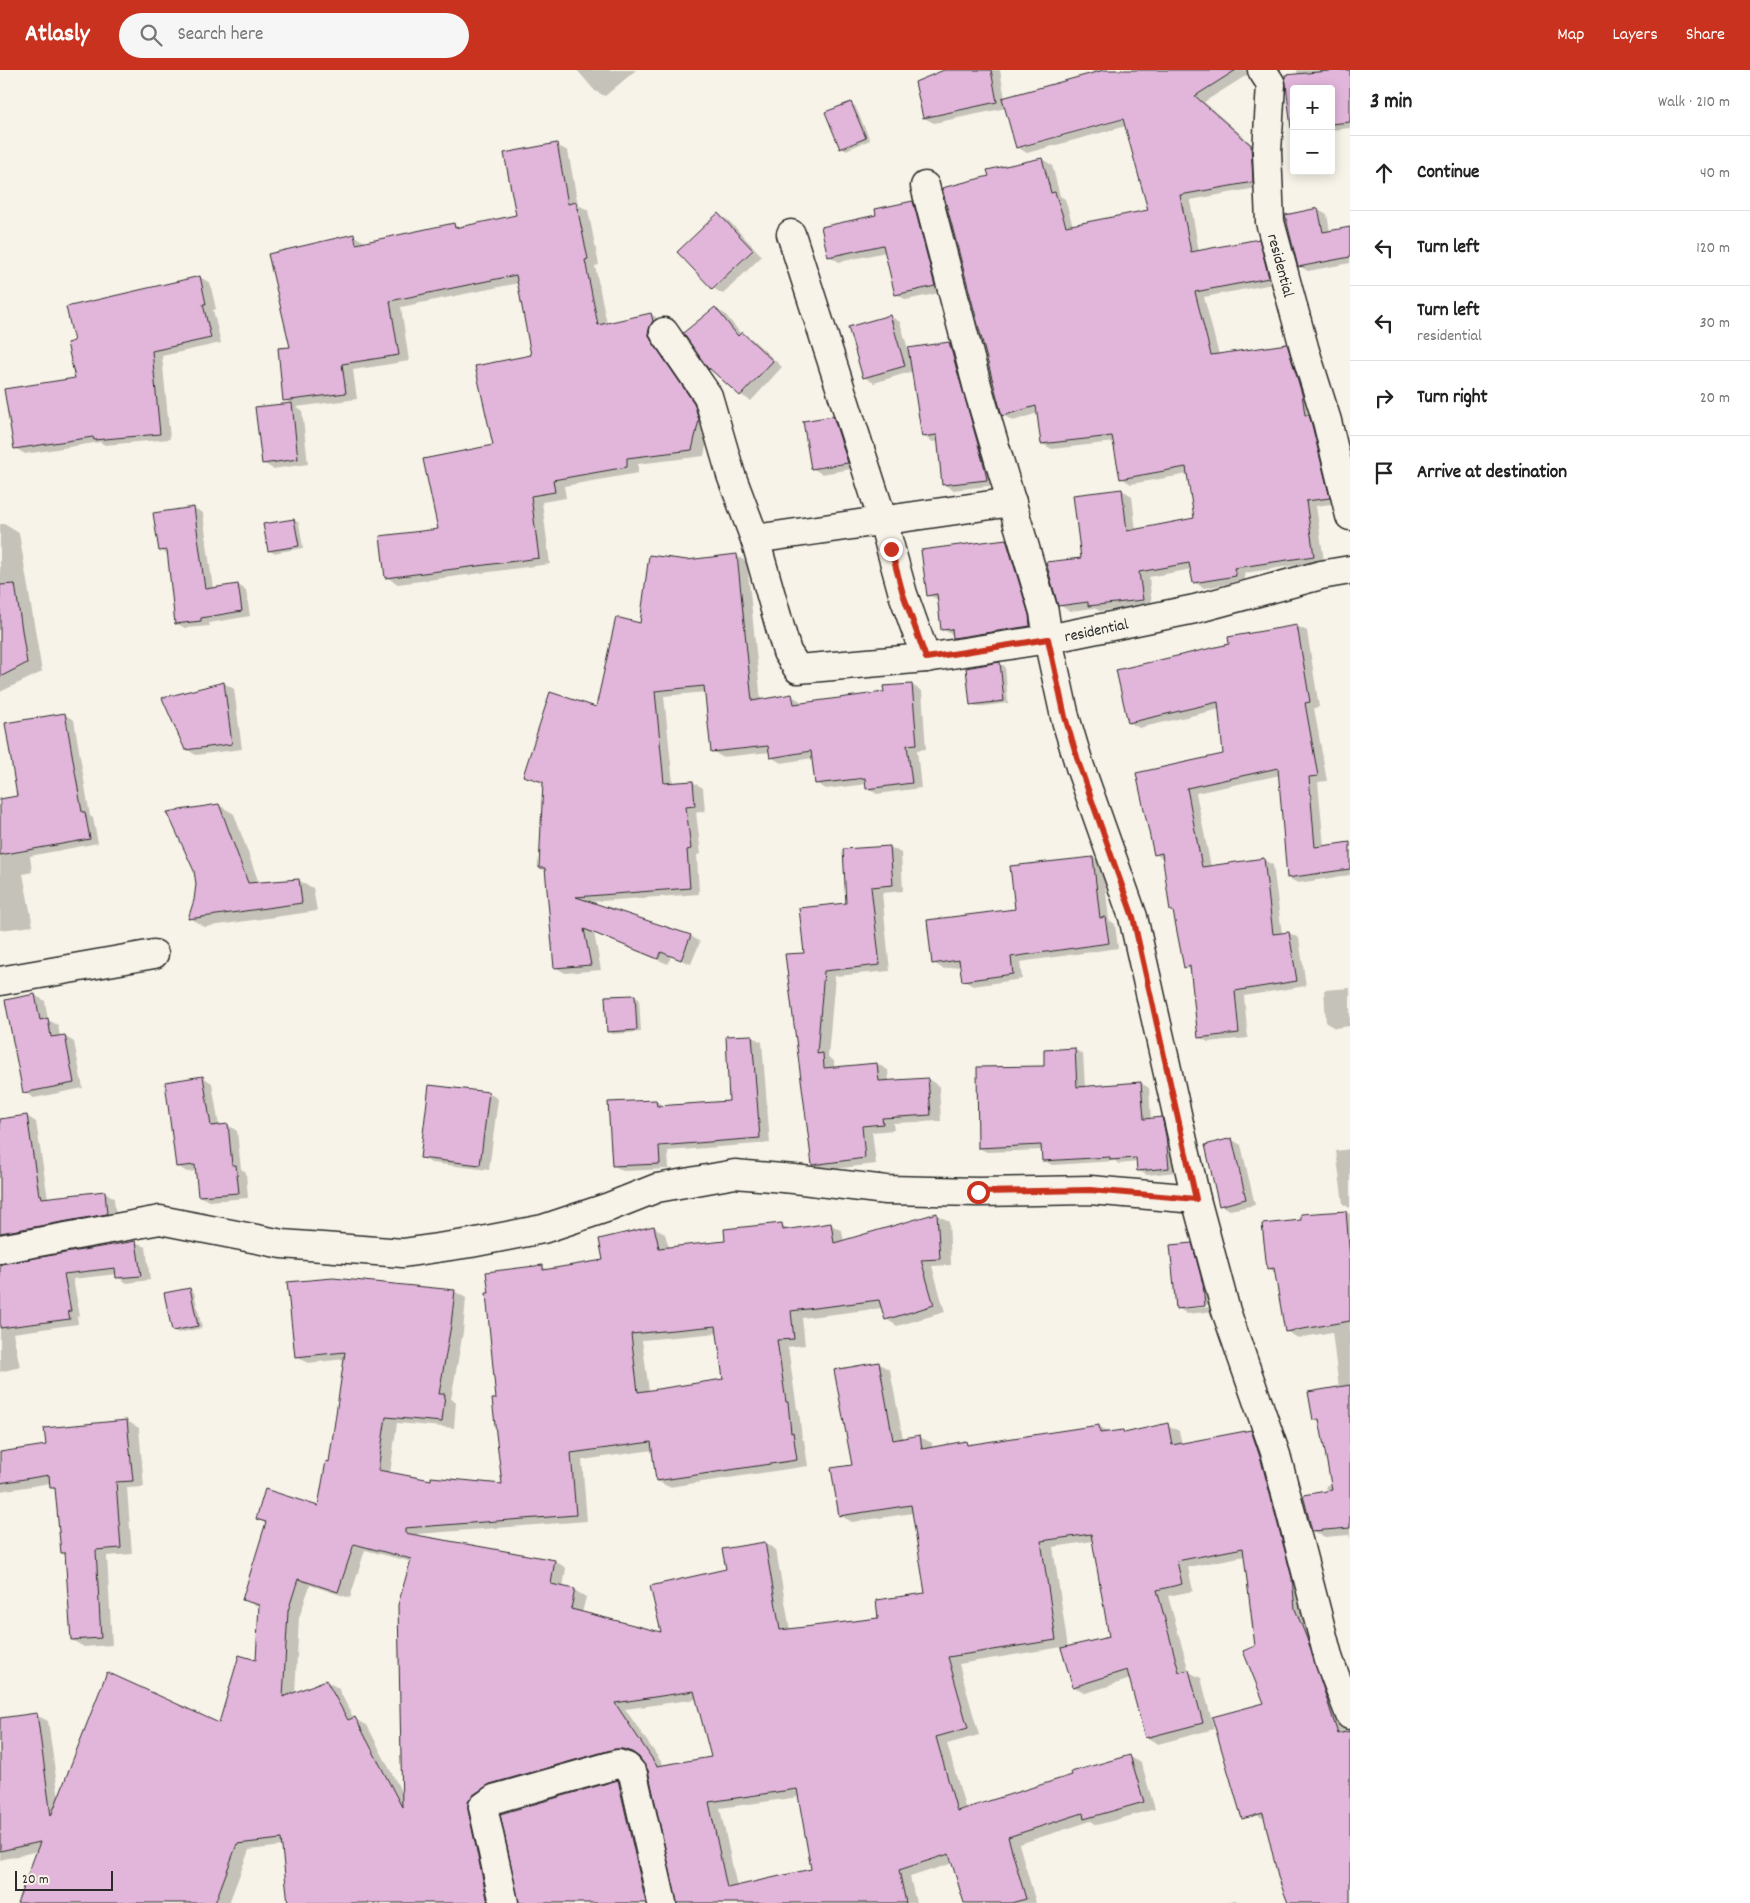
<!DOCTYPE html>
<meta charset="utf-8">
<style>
body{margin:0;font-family:Dekko,sans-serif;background:#f6f6f6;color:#222}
.controls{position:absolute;right:15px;top:15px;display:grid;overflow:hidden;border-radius:5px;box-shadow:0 2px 12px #0003}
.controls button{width:45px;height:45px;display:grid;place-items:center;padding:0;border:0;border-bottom:1px solid #e0e0e0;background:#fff;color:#222;font:25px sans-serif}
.scale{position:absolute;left:15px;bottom:12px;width:98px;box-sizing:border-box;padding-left:5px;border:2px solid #2b2b2b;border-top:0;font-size:14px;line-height:18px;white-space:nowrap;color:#2b2b2b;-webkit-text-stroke:4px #f7f3e8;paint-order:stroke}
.stop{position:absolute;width:15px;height:15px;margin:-11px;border:4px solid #c8321e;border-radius:50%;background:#fff}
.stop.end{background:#c8321e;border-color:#fff;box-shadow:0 1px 5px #0008}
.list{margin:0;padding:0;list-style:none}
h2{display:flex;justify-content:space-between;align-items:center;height:65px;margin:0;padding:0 20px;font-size:21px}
h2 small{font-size:16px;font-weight:400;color:#767676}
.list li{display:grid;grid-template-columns:32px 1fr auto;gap:15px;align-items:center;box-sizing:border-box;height:75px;padding:0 20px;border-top:1px solid #e0e0e0}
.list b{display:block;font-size:19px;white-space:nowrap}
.list p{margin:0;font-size:16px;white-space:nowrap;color:#767676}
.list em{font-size:16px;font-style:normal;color:#767676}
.icon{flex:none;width:28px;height:28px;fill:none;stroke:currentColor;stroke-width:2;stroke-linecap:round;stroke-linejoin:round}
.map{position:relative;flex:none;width:1350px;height:1833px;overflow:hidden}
header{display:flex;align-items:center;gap:30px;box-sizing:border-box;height:70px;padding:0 25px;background:#c8321e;color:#fff}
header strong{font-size:24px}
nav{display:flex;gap:28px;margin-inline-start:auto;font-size:18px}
.search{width:350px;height:45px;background:#f6f6f6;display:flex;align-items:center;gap:12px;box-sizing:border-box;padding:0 18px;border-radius:28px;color:#767676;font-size:19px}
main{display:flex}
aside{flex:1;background:#fff}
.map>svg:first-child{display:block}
</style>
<header>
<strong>Atlasly</strong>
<div class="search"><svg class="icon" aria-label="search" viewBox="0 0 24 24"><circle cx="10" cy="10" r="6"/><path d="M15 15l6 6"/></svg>Search here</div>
<nav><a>Map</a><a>Layers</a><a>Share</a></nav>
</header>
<main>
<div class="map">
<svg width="1350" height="1833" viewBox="0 0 1350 1833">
<rect width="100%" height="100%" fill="#f7f3e8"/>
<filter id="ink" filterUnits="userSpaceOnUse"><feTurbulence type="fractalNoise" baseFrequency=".02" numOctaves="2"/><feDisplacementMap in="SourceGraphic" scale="10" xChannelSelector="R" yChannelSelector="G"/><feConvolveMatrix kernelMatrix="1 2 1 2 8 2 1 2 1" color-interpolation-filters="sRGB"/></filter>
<g filter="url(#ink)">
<g fill="#0003" fill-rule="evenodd">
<path d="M577,0H636L605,26L595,21Z"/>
<path d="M948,0H1000L1005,29L1093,4L1092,0H1255L1204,32L1261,82L1262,117L1190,130L1199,182L1258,171L1268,177L1278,213L1204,227L1219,285L1287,275L1297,281L1339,433L1316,436L1324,491L1244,503L1245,511L1204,518L1194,512L1192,499L1149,507L1152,535L1100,541L1094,538L1070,541L1059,535L1082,490L1122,420L1132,426L1136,461L1196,449L1188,404L1131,414L1121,408L1114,372L1052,379L1042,374L1038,343L1013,351L1003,345L990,107L1042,89L1052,95L1060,126L1065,129L1073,156L1149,141L1126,56L1027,83L1017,77L1006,38L934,53L924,48ZM1129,46L1130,48L1023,77V75Z"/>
<path d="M1297,0H1350V58L1331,60V19H1299Z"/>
<path d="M851,33L855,36L870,70L846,80L841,78Z"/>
<path d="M556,75L568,81L578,135L588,140L599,195L595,196L607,254L651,244L662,251L705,340L710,357L704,386L638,394V403L564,416L566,428L542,432L550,494L398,514L386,507L439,460L494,376L532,286L519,213L401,237L409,291L353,300L357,329L296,337L302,340L308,394L273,399L263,393L292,334L284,330L291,278L354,166L365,172L454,155L460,158L517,146ZM652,251H655L647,261Z"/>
<path d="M913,132L923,138L944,222L906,230L897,224L886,182L839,192L829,186L878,146Z"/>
<path d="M1318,139L1327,144L1330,162L1350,158V193L1308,201L1299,196Z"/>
<path d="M718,145L728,150L762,186L723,224L713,218L679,182Z"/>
<path d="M200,207L210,213L216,239L213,240L221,273L162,286L170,369L105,375L100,372L25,384L15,378L77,309Z"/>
<path d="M715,239L725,244L741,264L752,269L782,297L751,331L741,325L716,303L710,299L685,263Z"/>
<path d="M890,246L900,252L908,279L949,273L959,279L996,415L953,420L943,414L939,371L933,372L923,366L913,301L874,313L864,307L850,257Z"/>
<path d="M833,348L843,354L857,398L822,404L812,398Z"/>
<path d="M194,438L203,443L213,519L238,515L246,520L250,546L209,553L210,556L185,558L176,553L169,485L160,480Z"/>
<path d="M294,450L299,453L303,478L273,483L269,480Z"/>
<path d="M0,454H4L19,463L42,602L0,622Z"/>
<path d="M1006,471L1015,476L1038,560L963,572L954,567V564H951L942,559L939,530L928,525Z"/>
<path d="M737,486L747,492L761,631L792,626L802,632L803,634L885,623L912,615L922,621L926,679L917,680L921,718L877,724L867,718V714L826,719L816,713L813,688L781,693L771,687L770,682L722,687L712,681L706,622L664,626L673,713L693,712L703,718L705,741L696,742L701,784L697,785L699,824L587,832L691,866L700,872L691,894L671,886L668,894L594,863L601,900L565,903L555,897L546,801L540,797L544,714L524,705L597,638L641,554L687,491Z"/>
<path d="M1297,556L1307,561L1319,637L1314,638L1327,711L1318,712L1324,777L1350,773V805L1298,813L1288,808L1280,705L1196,723L1211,797L1264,790L1273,795L1282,864L1289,863L1299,868L1306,916L1244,926L1248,968L1208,972L1199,967L1192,901L1185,897L1175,842L1171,840L1164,789L1155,784L1138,704L1224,685L1220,639L1139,658L1129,652L1230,575Z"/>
<path d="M1000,594L1005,596L1008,633L976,637L972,634Z"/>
<path d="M224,613L234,619L242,679L196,685L186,679Z"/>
<path d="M65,645L74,650L90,746L93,748L98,773L30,786L32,802L23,804L33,856L0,860V730L18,727Z"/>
<path d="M219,735L234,744L259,813L298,810L313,818L317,841L204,857L190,848Z"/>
<path d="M890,777L901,783L903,821L882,823L890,901L835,906L828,987L834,991V998L877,994L888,1000L889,1011L928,1009L939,1016L941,1051L893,1053L894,1060L872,1062L876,1094L825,1100L814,1094L806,884L847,835Z"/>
<path d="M1093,788L1103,794L1109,850L1115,854L1118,878L1020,892L1022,909L973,916L963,910L961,896L943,899L934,893L1016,840L1012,797Z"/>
<path d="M1350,918V956L1335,958L1326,953L1324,920Z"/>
<path d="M35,925L45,931L48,950L58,955L60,967L64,966L74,972L83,1018L34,1028L24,1022Z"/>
<path d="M635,926L639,929L641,962L613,964L608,961Z"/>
<path d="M752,967L762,972L770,1073L668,1081L669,1099L623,1101L613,1095L656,1031L665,1037L730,1032Z"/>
<path d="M1075,980L1083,984L1085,1017L1141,1013L1149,1018L1151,1050L1161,1049L1170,1053L1177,1102L1147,1105L1139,1101L1138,1092L1119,1094L1115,1091L1052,1095L1043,1090V1080L987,1082L979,1078L1045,997Z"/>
<path d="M203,1007L212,1013L219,1056L228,1055L237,1061L241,1099L246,1102L248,1128L209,1131L199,1126L197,1101L187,1102L177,1096Z"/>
<path d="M489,1023L498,1029L489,1100L431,1093L422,1087Z"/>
<path d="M27,1046L36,1052L48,1129L105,1122L114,1128L116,1149L0,1172V1050Z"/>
<path d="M1231,1069L1241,1075L1255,1135L1230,1140L1220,1135Z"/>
<path d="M1350,1079V1138L1343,1134L1336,1081Z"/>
<path d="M1346,1142L1350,1144V1469L1349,1465L1325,1467L1313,1461L1327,1422L1326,1415H1332L1321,1353L1314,1349L1339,1318L1332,1262L1298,1268L1286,1261L1276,1203L1268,1198L1303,1151Z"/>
<path d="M937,1145L949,1151L951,1195L932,1196L945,1242L897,1256L886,1249L882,1238L802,1248L805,1275L788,1277L797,1339L799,1340L802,1369L804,1370L808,1396L669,1417L657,1411L653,1380L582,1390L587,1451L417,1464V1466L555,1491L566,1498L563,1518L574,1520L586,1527L582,1543L663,1563L727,1500L765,1473L776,1480L790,1560L880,1549L926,1524L913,1443L852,1452L841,1446L878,1293L890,1300L903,1369L920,1367L932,1373V1378L966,1373L972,1376L1099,1356L1110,1363L1123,1361L1127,1364L1168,1355L1179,1361L1182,1374L1251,1362L1262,1368L1319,1579L1346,1663L1350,1662V1833H1290L1266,1750L1255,1744L1265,1634L1256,1577L1245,1486L1188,1497L1193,1521L1168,1526L1189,1602L1201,1608L1214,1659L1158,1674L1146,1667L1131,1609L1086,1623L1074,1617L1062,1577L959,1594L979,1665L947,1674L966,1740L1129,1686L1141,1693L1155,1739L1097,1755L1091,1751L1019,1774L1036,1833H965L953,1793L910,1807L916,1833H678L649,1700L640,1687L627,1685L486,1731L498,1833H290L283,1776L249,1780L229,1833H18L38,1781L0,1790V1650L36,1645L48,1651L59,1729L220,1655L257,1591L260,1538L243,1529L267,1454L257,1449L319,1437L330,1393L345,1289L308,1293L296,1287L454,1221L466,1228L463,1262L451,1329L456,1332L454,1358L397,1353L390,1404L432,1411L504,1415L498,1330L542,1197L549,1200L605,1191L654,1157L665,1164L669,1178L726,1172L781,1155L791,1160L830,1154L842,1161L844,1172ZM718,1263L724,1310L649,1321L642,1270ZM1093,1471L1111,1568L1068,1578L1053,1477ZM365,1480L412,1492L403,1725L367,1655L354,1649L338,1618L326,1611L295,1624L299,1548L310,1515L350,1528ZM697,1629L713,1688L664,1696L625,1639ZM799,1727L813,1800L737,1817L720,1738Z"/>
<path d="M136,1172L146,1177L150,1210L127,1213L117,1207V1204L73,1209L80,1246H77L78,1254L13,1263L20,1297L0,1302V1197Z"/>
<path d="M1191,1174L1201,1180L1214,1241L1187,1244L1178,1238ZM1211,1234V1237L1185,1239V1237Z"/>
<path d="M190,1219L194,1222L202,1258L178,1263L173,1260Z"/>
<path d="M127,1351L139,1358L144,1417L127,1418L132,1484L107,1486L112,1575L84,1577L72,1570L67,1485L62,1482L57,1421L51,1417V1413L0,1421V1384L47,1376L45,1359Z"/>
<path d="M618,1712L629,1719L656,1833H520Z"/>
<path d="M1235,1830L1241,1833H1223Z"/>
</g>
<g fill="#e2b6db" stroke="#2b2b2b" fill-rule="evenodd">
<path d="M944,0H991L997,32L923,48L915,12Z"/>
<path d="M1104,0H1236L1195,26L1251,75L1253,112L1180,125L1191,182L1259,169L1269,208L1195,222L1211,285L1287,274L1302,324L1305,345H1309L1312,355L1330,428L1306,431L1314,486L1234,498L1236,506L1193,513L1189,493L1139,502L1143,530L1088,536V532L1058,536L1046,492L1081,488L1073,425L1122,419L1127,461L1194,448L1186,397L1120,409L1112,366L1041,374L1036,336L1002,346L942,118L989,106L987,100L1042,88L1051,123L1055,122L1066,156L1148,140L1123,49L1016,78L1002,28Z"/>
<path d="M1340,0H1350V52L1331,54V19H1294V58H1291L1285,5Z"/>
<path d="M851,32L866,68L840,79L825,42Z"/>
<path d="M557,73L568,134L576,132L588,189L585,190L598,255L651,243L653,251L650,256L648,263L651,270L694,333L699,350L692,380L627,388V397L553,410L555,422L531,426L539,488L385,508L380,466L438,459L423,389L493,375L475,296L531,285L516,205L390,231L399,285L342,294L346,323L283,331L278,278L290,277L268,184L354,164L356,174L454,153L455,158L516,145L504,83Z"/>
<path d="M913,131L935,216L895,225L883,175L828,187L821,157L876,145L875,139Z"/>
<path d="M1318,138L1323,162L1350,157V187L1298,197L1285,145Z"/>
<path d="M718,143L753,180L712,219L677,182Z"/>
<path d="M200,206L206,234H203L211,268L152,281L160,364L94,370L93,367L14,379L4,319L75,308L67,273L74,271L66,237Z"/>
<path d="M715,237L738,266L742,262L773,291L740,326L709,298V300L683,263Z"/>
<path d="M890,245L905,296L863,308L848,257Z"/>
<path d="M949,272L985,399L987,410L942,415L937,365L922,367L908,278Z"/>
<path d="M292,333L298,389L262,394L255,337Z"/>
<path d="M833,346L848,393L811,399L803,351Z"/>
<path d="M194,437L205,519L238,514L242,541L201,548V551L175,554L167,480L159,481L153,443Z"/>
<path d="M294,449L299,476L268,481L263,454Z"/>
<path d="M1006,469L1029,545L1030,556L953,568L952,559L941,560L937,524L927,526L921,480Z"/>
<path d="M737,484L752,631L792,624L794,634L884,622L883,616L912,614L917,674L907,675L912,713L866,719L865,708L815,714L811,681L770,688L768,676L711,682L704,616L655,621L664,713L693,711L695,736L686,737L691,779L687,780L690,818L576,827L691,865L681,890L661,882L658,889L584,859L591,895L554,898L545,798H539L543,712L523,706L550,622L596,637L616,547L640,553L649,485L687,490Z"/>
<path d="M15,514L27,593L0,607V515Z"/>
<path d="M1297,555L1310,632L1305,633L1318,706L1309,707L1315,777L1350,772V799L1287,808L1278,698L1187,718L1202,797L1264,788L1273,864L1289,862L1297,911L1235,921L1239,963L1198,968L1190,896L1184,898L1173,841H1170L1162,783L1154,785L1136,703L1223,684L1218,632L1128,653L1116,600L1229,574L1228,567Z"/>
<path d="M1000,592L1004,631L970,635L966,598Z"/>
<path d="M224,612L232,674L185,680L162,628Z"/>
<path d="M65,643L82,742H85L90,769L0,785V729L17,726L5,653Z"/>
<path d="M219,734L248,813L299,809L302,833L188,849L194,830L196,814L194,801L167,742Z"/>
<path d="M890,776L893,815L871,817L880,895L824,901L817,984L823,983L824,998L877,993L879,1011L928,1008L931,1045L882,1048L883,1054L862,1056L865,1088L812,1095L785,884L804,883L799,838L846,833L843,779Z"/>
<path d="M1093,787L1100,848L1105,847L1109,873L1011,887L1013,904L962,911L959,890L932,894L927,850L1015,839L1010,796Z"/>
<path d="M35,924L40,950L48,948L51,967L65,965L74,1013L23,1023L5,930Z"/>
<path d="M635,925L637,960L607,962L605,926Z"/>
<path d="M752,965L760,1068L659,1076L660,1094L612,1096L608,1032L656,1030L657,1036L729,1031L726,966Z"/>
<path d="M1075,978L1077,1017L1141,1012L1144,1049L1162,1047L1166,1066L1169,1098L1137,1101L1136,1088L1110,1090V1087L1042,1091L1041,1075L978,1078L977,997L1044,996V980Z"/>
<path d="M203,1006L211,1056L228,1054L232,1095H236L239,1123L198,1126L195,1095L176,1097L165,1012Z"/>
<path d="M429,1015L489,1022L480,1095L420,1088Z"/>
<path d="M27,1045L39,1125L41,1124L42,1128L105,1121L107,1144L0,1163V1049Z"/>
<path d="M1232,1068L1246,1129L1219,1136L1205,1075Z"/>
<path d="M1346,1141L1350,1189V1251L1285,1262L1274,1198L1267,1199L1262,1154L1301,1150V1144Z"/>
<path d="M937,1143L940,1189L921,1190L934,1235L885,1250L879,1230L791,1241L794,1269L777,1270L786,1332H788L791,1363L793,1362L797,1390L656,1411L651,1372L571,1383L576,1445L405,1458V1463L555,1490L551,1514L575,1519L571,1539L661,1562L650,1516L726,1499L722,1479L765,1472L780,1560L878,1548L876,1530L925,1523L911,1435L839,1446L831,1398L852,1395L834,1300L879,1292L893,1370L920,1365L922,1379L966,1371L967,1375L1099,1355L1100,1363L1123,1360L1124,1363L1168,1353L1172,1375L1251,1360L1261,1390L1292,1508L1295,1539L1308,1571L1338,1664L1350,1661V1833H1288L1278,1807L1263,1743L1242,1749L1212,1647L1264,1633L1243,1581L1255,1576L1243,1478L1177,1491L1182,1514L1157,1520L1179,1602L1189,1600L1203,1653L1145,1668L1127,1600L1073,1617L1061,1578L1109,1567L1091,1464L1041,1471L1056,1570L948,1587L968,1658L936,1667L957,1741L1072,1705L1071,1702L1130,1685L1144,1732L1084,1749L1083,1743L1008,1767L1026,1829L1011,1833H964L949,1784L899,1800L906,1833H677L648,1700L639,1687L632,1682L623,1679H614L490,1714L473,1725L468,1732V1740L488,1833H288L281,1769L237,1774L215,1833H17L40,1772L0,1781V1648L37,1643L51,1746L107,1602L219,1653L239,1585L256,1590L259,1535L242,1530L266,1452L256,1449L265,1419L318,1436L326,1391L329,1392L345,1282L295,1287L287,1212L333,1208L455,1220L451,1255L439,1324H445L442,1352L386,1347L378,1400L431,1410V1407L502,1414L492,1329H496L486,1223H489L486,1202L543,1195V1200L603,1190L599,1169L654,1156L659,1178L725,1171L724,1159L782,1153L783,1160L831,1153L834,1173ZM716,1256L723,1309L638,1322L631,1264ZM354,1474L411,1489L398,1535L402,1737L355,1647L348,1650L326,1610L283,1627L288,1541L298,1509L338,1522ZM694,1621L711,1687L657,1696L615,1633ZM797,1719L811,1799L727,1818L709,1732Z"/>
<path d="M136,1171L141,1206L116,1208L115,1198L64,1204L71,1241H68L70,1249L0,1258V1194Z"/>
<path d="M1192,1173L1203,1214L1205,1236L1176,1239L1170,1175Z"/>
<path d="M190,1218L198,1256L172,1261L164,1223Z"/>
<path d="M1350,1315V1458L1312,1461L1303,1425L1332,1420L1319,1349L1313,1350L1308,1322Z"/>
<path d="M127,1350L133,1411L116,1412L121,1478L96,1480L101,1568L71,1570L65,1483H61L55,1418H50L49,1405L0,1413V1382L46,1375L44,1358Z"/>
<path d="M618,1710L646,1833H519L500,1744Z"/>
</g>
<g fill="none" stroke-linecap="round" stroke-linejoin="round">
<g stroke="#2b2b2b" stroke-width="31">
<g id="minor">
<path d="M1262,0L1271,14L1267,82L1270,152L1305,281L1327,351L1350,446"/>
<path d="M925,116L978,319L1044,542L1048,569L1065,647L1080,697L1133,847L1196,1129L1226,1241L1276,1385L1329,1590L1350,1645"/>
<path d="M791,164L883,451L903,524L926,588"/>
<path d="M664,262L708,326L731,405L755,469L787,582L798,599L926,588L1048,569L1195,539L1321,505L1350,500"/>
<path d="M755,469L1012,432"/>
<path d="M0,911L154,884"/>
<path d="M0,1179L160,1150L282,1174L403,1183L471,1173L543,1159L609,1137L657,1118L735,1104L794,1109L886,1120L978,1122L1090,1120L1196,1129"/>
<path d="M504,1833L483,1737L494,1729L618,1694L627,1697L633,1704L662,1833"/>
</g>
</g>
<use href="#minor" stroke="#f7f3e8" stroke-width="28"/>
</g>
</g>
<g fill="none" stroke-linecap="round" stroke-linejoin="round" filter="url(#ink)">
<path stroke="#c8321e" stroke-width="6" d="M891,479L903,524L926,588L1048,569L1065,647L1080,697L1133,847L1196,1129L1090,1120L978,1122"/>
</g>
<g text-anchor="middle" stroke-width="5" stroke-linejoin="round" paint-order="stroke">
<g font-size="16" fill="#2b2b2b" stroke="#f7f3e8">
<text transform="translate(1282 195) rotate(75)" y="6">residential</text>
<text transform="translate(1096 559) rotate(-12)" y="6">residential</text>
</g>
</g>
</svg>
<div class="controls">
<button>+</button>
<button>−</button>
</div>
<div class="scale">20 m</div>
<div class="stop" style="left:978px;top:1122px"></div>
<div class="stop end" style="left:891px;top:479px"></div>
</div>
<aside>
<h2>3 min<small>Walk · 210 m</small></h2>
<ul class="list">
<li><svg class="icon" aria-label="ahead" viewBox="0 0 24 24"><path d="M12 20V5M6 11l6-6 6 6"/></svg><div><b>Continue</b></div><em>40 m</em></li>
<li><svg class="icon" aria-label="left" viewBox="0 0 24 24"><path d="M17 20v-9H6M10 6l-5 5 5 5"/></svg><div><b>Turn left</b></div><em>120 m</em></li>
<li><svg class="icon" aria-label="left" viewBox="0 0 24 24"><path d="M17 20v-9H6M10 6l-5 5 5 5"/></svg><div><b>Turn left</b><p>residential</p></div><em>30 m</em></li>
<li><svg class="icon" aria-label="right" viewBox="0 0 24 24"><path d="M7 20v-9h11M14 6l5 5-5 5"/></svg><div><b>Turn right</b></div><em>20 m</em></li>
<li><svg class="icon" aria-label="arrive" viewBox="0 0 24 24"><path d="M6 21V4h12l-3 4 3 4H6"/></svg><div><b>Arrive at destination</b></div></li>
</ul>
</aside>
</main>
